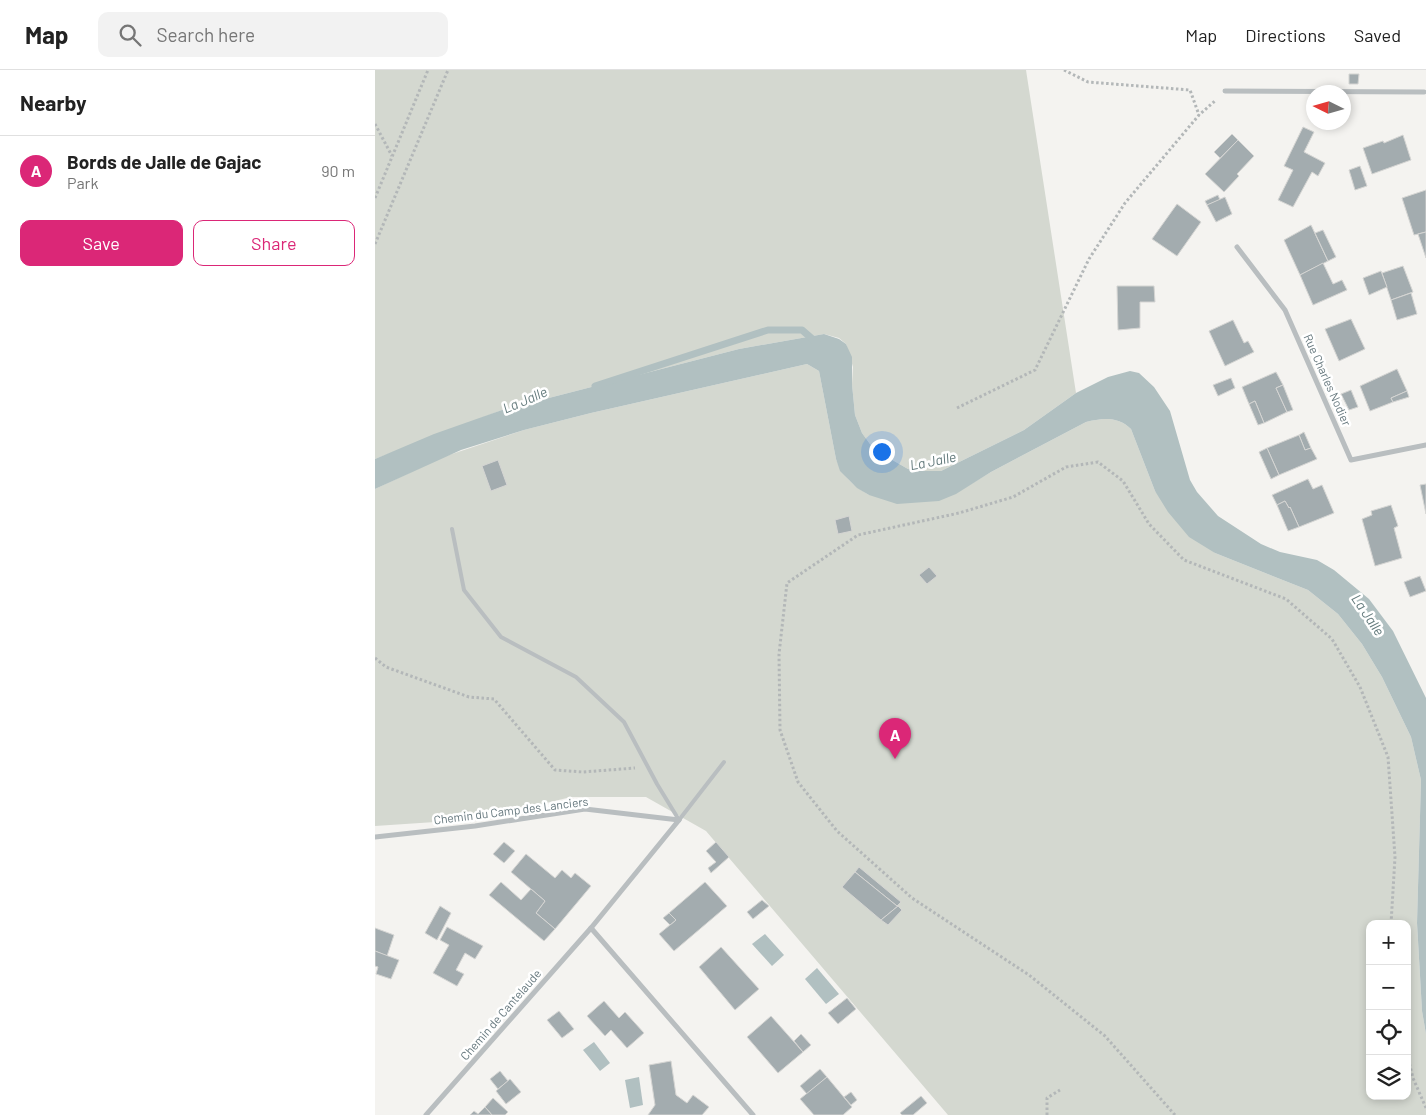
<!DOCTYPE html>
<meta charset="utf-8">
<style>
body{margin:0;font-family:Barlow,sans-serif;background:#f2f2f2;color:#222}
.controls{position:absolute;right:15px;bottom:15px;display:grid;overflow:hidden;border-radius:10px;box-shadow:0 2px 8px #0003}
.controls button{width:45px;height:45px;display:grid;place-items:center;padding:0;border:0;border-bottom:1px solid #e0e0e0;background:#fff;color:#222;font:25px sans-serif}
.compass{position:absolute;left:931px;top:15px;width:45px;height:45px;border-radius:50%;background:#fff;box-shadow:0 2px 8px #0003;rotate:275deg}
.you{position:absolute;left:506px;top:381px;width:18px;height:18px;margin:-12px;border:4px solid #fff;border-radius:50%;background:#1a73e8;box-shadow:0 0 0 8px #1a73e833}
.badge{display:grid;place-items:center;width:32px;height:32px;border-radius:50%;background:#db2777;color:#fff;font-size:16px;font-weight:700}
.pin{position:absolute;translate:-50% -41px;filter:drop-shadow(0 1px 2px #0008)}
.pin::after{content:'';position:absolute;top:26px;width:18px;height:15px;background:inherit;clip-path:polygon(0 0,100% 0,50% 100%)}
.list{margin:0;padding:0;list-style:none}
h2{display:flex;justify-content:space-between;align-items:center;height:65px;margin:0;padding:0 20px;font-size:21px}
h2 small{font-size:16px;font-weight:400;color:#767676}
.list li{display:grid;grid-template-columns:32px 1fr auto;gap:15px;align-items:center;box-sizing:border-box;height:70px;padding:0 20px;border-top:1px solid #e0e0e0}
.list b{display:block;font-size:19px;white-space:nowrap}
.list p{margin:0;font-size:16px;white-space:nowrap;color:#767676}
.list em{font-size:16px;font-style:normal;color:#767676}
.actions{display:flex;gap:10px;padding:15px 20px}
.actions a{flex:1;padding:11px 0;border:1px solid #db2777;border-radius:10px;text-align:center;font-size:18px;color:#db2777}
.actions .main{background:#db2777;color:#fff}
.icon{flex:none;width:28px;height:28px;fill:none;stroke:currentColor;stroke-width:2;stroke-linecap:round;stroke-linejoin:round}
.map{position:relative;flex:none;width:1051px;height:1045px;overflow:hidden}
header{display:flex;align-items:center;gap:30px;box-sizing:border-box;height:70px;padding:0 25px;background:#fff;border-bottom:1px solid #e0e0e0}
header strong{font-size:24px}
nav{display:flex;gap:28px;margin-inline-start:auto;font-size:18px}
.search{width:350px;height:45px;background:#f2f2f2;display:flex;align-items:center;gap:12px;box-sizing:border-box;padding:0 18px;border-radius:10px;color:#767676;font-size:19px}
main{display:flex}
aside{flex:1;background:#fff}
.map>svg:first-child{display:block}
</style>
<header>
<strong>Map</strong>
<div class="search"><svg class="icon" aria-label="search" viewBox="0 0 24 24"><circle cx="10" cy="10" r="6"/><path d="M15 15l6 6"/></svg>Search here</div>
<nav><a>Map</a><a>Directions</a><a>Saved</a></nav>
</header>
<main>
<aside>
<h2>Nearby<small></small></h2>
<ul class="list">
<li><span class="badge">A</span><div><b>Bords de Jalle de Gajac</b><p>Park</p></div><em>90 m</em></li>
</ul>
<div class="actions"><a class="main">Save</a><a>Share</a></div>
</aside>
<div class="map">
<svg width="1051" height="1045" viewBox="0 0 1051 1045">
<rect width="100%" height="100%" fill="#f4f3f0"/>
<g fill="#d4d8d0" fill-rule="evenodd">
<path d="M0,0H651L701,323L649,360L566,401H548L533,399L507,384L495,374L487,363L480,345L477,314L478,297L471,274L464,268L449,264L364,279L127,340L0,389Z"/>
<path d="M432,294L444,301L461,389C467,406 479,416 494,425L581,423L616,402L711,352C727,348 743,346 756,359L780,421L840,483L933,520L963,544L987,574L1007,607L1036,667L1046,710L1042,853L1047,941L1051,964V1045H573L331,761L271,727H196L105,749L0,756V419L68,387L149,360L216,343ZM995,854H1032V1026H995Z"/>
</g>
<g fill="#b1c0c1">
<path d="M449,264L464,269L471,274L477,287V314L480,345L487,363L495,374L507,384L533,399L548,401H566L649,360L701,323L733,307L755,301L764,303L779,317L795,341L815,410L822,422L843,446L886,474L905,482L942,490L959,500L994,529L1018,561L1051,628V964L1047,941L1042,853L1046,710L1036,667L1007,607L987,574L963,544L933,520L840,483L814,467L793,442L780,421L756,359C743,346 727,348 711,352L616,402L581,424L564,431L522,434L494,425L482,418L465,401L461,389L444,301L432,294L216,343L149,360L86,380L0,419V389L59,364L127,340L364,279Z"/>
<path d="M390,864L409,885L397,896L377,874Z"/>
<path d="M442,898L464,924L451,934L430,909Z"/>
<path d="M219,972L235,993L225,1001L208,980Z"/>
<path d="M264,1007L268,1035L255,1038L250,1010Z"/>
</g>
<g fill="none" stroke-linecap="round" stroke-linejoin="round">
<path stroke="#b1c0c1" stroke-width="7" d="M220,316L393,260H427L442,273"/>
</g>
<g fill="#a3acaf" stroke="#d5d5d3">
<path d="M974,4H984L983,14H974Z"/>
<path d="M928,57L939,62L929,82L950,93L943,106L937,102L918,137L903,130L918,100L909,96Z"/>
<path d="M857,64L863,70L845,88L839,82Z"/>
<path d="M1028,65L1036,90L997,104L988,78L1008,71L1009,73Z"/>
<path d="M863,70L879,86L862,104L864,106L849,122L830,104Z"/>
<path d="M985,96L992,116L980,120L974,100Z"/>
<path d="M1051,120V162L1039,165L1027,128Z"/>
<path d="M843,125L845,130L832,135L830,131Z"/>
<path d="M850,127L857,144L841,152L832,135Z"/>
<path d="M802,134L826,152L802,186L777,169Z"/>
<path d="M936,155L953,191L925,205L909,170Z"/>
<path d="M948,160L961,187L953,191L940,163Z"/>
<path d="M1051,162V188L1043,164Z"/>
<path d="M948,193L958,214L967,210L972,220L938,235L925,205Z"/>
<path d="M1028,196L1038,222L1016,230L1007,203Z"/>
<path d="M1006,201L1012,217L994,225L988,208Z"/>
<path d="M742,216H779L780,232H765V258L743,260Z"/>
<path d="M1036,223L1042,244L1022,250L1016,230Z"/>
<path d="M976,249L990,279L964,291L950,259Z"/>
<path d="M858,250L869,273L873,271L879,282L850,296L834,261Z"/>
<path d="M1022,299L1032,321L1016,328L1018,332L995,341L985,316Z"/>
<path d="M901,302L908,315L901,318L912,342L889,353L880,331L874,334L867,317Z"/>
<path d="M856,308L860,318L843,326L838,315Z"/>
<path d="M908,315L918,340L912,342L901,318Z"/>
<path d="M976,320L983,337L974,340L966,324Z"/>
<path d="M1032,321L1034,327L1018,332L1016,328Z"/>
<path d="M880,331L889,353L883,355L874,334Z"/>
<path d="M929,362L936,378L930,380L924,365Z"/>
<path d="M924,365L930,380L936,378L942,389L904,405L892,378Z"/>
<path d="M892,378L904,405L896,409L884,382Z"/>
<path d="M123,390L132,415L116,421L107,396Z"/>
<path d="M933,409L938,419L947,415L959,443L924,457L915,437L914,438L910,431L902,435L897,425Z"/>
<path d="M1051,414V444L1045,415Z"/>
<path d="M910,431L914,438L915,437L924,457L913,461L902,435Z"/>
<path d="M1016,435L1023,456L1019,458L1027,488L1000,496L987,449L997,445L996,441Z"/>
<path d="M474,446L477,461L463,464L460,450Z"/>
<path d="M554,497L562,506L552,514L544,505Z"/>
<path d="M1045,506L1051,521L1035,527L1029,512Z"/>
<path d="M129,772L140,781L129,793L118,784Z"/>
<path d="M341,772L354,787L336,803L333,798L341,792L331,781Z"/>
<path d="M151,784L180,808L187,800L196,808L200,803L216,816L180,859L161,843L170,831L136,802Z"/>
<path d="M484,797L526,832L522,836L480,802Z"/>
<path d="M480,802L522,836H523L506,850L467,817Z"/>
<path d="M126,812L146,830L156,819L170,831L161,843L180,859L169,871L114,825Z"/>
<path d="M330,812L352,836L299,881L284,864L301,850L294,843Z"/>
<path d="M387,830L394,836L378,849L372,842Z"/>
<path d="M65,836L76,843L62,870L50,863Z"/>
<path d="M523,836L527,840L513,855L506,850Z"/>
<path d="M294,843L301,850L295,855L288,848Z"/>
<path d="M72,857L108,876L100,889L90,883L81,900L89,904L82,916L58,903L74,875L65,870Z"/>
<path d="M0,858L19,865L12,886L0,881Z"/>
<path d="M346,877L384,919L360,940L324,897Z"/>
<path d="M0,881L24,890L16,909L1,904L3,897L0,896Z"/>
<path d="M472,928L481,939L463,954L453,943Z"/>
<path d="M229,931L244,948L250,942L269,963L252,978L236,960L230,966L212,946Z"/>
<path d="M184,941L199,959L187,968L172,950Z"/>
<path d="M396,946L428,982L403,1003L372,967Z"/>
<path d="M426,964L436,975L428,982L419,971Z"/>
<path d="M296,991L301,1025L312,1033L318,1025L334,1037L327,1045H273L280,1035L274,995Z"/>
<path d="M445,999L452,1007L432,1024L425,1016Z"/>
<path d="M125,1001L133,1011L123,1019L115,1009Z"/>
<path d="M452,1007L477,1037L468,1045H439L425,1029Z"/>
<path d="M135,1009L146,1022L131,1034L121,1021Z"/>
<path d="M476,1022L482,1030L476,1035L469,1027Z"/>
<path d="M546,1026L552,1033L538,1045H527L525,1043Z"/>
<path d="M118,1028L133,1042L130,1045H117L110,1037Z"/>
<path d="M110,1037L117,1045H95L99,1041L103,1044Z"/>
</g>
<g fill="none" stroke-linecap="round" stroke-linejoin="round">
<g stroke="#b3b7b8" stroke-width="3" stroke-dasharray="2.5 2.5" stroke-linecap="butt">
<path d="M689,0L713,12L815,20L824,45"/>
<path d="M0,54L17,86"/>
<path d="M0,128L53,0"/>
<path d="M0,174L73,0"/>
<path d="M582,338L660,300L714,189L750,133L824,45L841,30"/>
<path d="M0,588L11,597L94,627L119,629L180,700L208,702L260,698"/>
<path d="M1032,984L1038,1008L1051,1038"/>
<path d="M672,1045V1028L685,1020"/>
<path d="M800,1045L730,966L654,905L537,828L462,761L423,712L405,660L404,584L412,513L483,465L584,443L638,427L691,397L723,392L748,411L774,454L809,490L911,529L957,569L985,617L1013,687L1020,787L1016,854"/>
</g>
<path stroke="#b9bec0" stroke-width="4" d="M77,459L89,520L126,567L201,607L249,652L282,714L304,750L349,692"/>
<g stroke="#b9bec0" stroke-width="5">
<path d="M850,21L1049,22"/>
<path d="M862,177L910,240L976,390L1051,375"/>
<path d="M0,767L100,756L210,739L304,750"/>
<path d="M216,858L378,1045"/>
<path d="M51,1045L216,858L304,750"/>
</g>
</g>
<g text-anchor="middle" stroke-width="5" stroke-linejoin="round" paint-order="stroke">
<g font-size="12" fill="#66787e" stroke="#fff">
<text transform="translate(952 310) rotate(66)" y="4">Rue Charles Nodier</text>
<text transform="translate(136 741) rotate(-7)" y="4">Chemin du Camp des Lanciers</text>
<text transform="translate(126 945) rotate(-49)" y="4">Chemin de Cantelaude</text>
</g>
<g font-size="14" font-style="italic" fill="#62797b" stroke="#fff">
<text transform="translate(150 330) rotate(-23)" y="5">La Jalle</text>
<text transform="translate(558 391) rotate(-11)" y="5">La Jalle</text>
<text transform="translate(993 545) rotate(56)" y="5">La Jalle</text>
</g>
</g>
</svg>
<div class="controls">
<button>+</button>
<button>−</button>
<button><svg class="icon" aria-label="locate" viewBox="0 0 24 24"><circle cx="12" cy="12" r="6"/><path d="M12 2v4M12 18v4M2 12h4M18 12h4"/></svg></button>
<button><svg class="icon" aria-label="layers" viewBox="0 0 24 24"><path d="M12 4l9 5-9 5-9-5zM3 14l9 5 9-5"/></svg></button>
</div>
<svg class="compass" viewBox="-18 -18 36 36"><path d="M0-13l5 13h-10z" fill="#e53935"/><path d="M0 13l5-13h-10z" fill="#767676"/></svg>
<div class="you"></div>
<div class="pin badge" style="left:520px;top:689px">A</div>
</div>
</main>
